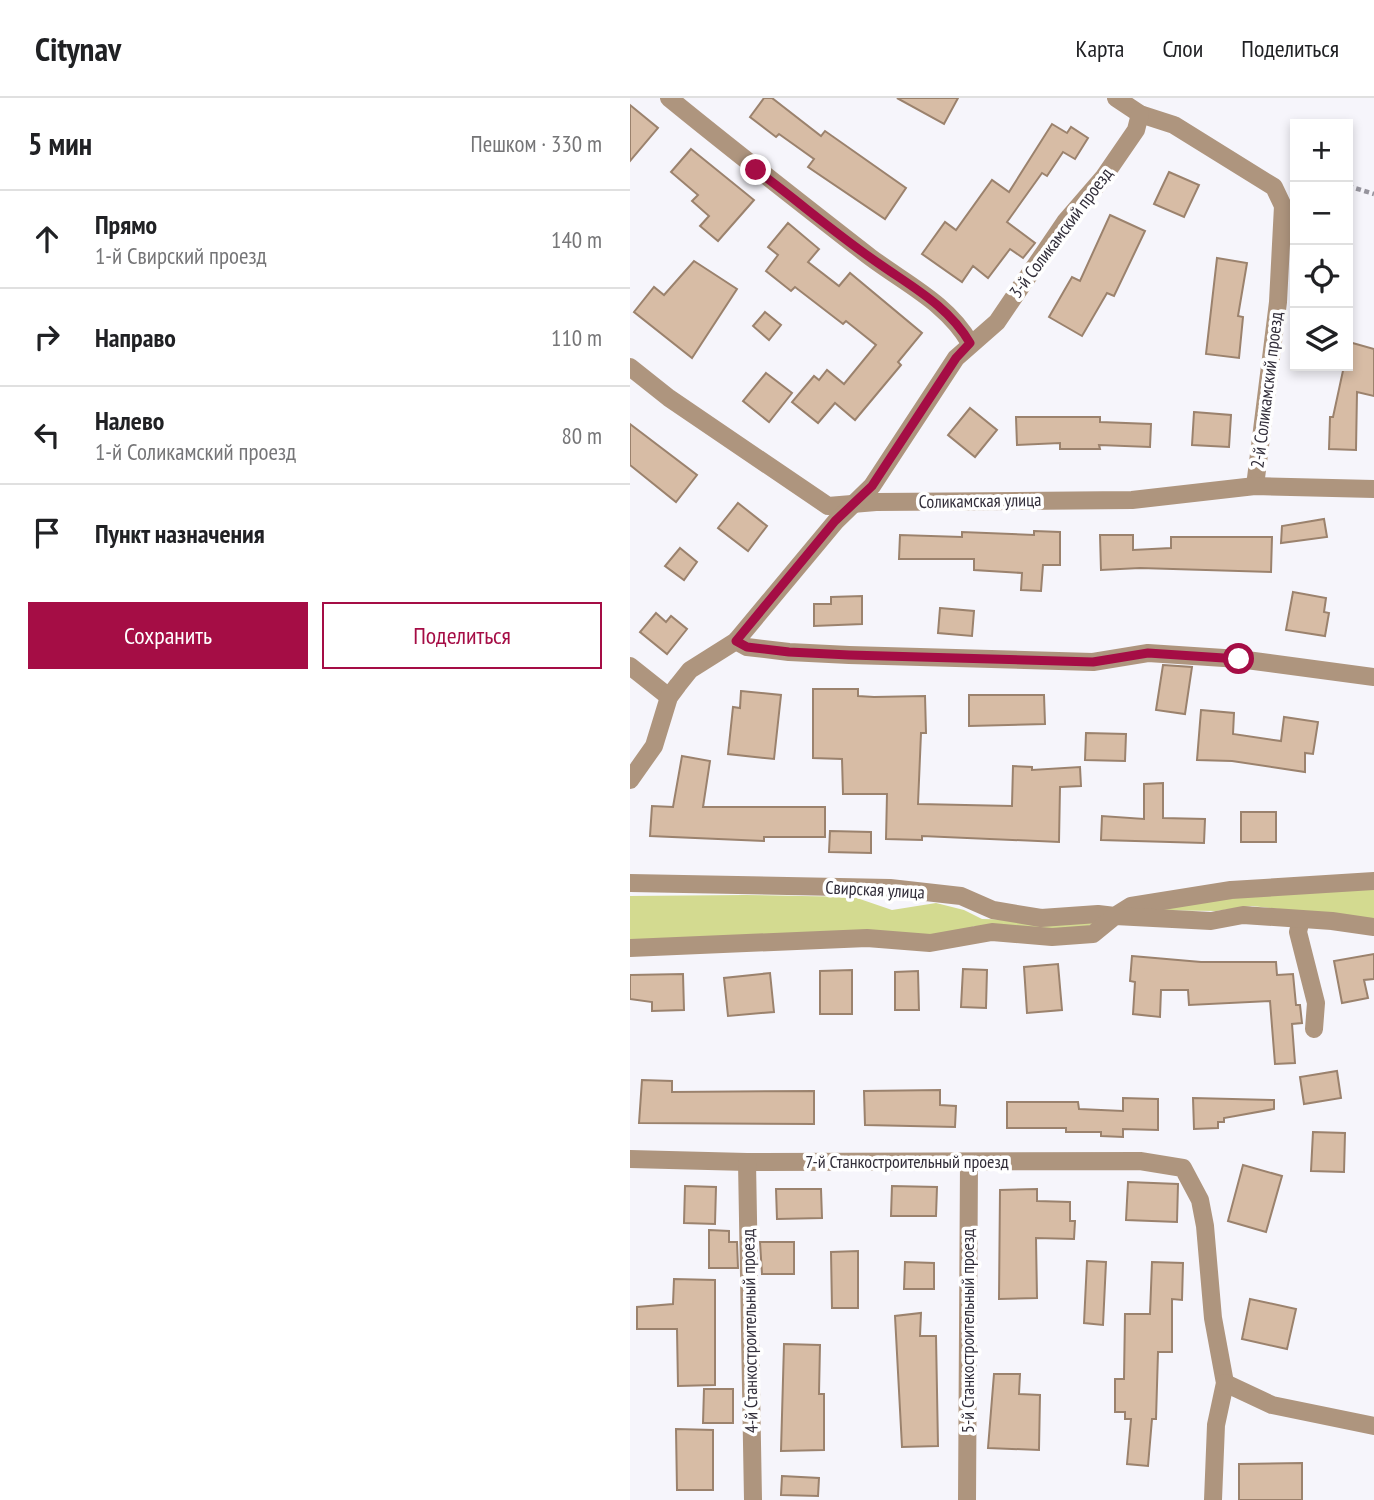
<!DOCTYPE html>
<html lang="ru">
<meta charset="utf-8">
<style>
body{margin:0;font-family:"PT Sans Narrow",sans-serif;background:#f6f6f6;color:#202124}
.controls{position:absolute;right:21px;top:21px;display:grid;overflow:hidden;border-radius:0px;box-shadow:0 4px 10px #0003}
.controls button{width:63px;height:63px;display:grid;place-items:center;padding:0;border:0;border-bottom:2px solid #e0e0e0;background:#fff;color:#202124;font:35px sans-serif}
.stop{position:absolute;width:21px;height:21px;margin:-16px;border:5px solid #a50d45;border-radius:50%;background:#fff}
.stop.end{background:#a50d45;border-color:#fff;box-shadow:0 2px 7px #0008}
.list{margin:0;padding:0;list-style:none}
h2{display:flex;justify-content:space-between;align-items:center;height:91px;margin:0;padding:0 28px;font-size:30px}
h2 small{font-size:23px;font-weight:400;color:#757577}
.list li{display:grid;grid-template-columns:46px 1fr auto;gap:21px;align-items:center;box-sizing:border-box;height:98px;padding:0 28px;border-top:2px solid #e0e0e0}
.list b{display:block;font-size:26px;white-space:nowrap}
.list p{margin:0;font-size:23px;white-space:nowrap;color:#757577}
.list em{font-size:23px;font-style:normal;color:#757577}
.actions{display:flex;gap:14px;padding:21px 28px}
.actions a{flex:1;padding:16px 0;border:2px solid #a50d45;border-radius:0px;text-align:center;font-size:24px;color:#a50d45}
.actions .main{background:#a50d45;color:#fff}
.icon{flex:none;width:38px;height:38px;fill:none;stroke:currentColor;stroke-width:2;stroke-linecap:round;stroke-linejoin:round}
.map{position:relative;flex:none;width:744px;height:1402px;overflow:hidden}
header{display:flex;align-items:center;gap:42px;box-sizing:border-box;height:98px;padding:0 35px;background:#fff;border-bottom:2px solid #e0e0e0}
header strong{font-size:33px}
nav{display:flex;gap:38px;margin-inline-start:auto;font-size:24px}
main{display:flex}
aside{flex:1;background:#fff}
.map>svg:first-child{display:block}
</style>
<header>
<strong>Citynav</strong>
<nav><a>Карта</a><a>Слои</a><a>Поделиться</a></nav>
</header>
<main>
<aside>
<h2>5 мин<small>Пешком · 330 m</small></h2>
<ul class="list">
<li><svg class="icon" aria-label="ahead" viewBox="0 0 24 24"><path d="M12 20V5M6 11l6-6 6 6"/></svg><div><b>Прямо</b><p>1-й Свирский проезд</p></div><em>140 m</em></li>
<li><svg class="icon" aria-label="right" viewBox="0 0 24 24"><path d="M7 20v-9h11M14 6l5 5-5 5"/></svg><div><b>Направо</b></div><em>110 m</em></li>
<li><svg class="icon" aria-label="left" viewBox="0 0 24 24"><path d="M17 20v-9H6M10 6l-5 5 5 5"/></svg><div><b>Налево</b><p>1-й Соликамский проезд</p></div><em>80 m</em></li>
<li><svg class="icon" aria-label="arrive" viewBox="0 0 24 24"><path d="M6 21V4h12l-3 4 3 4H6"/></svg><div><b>Пункт назначения</b></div></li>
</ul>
<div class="actions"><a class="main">Сохранить</a><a>Поделиться</a></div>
</aside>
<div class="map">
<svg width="744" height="1402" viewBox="0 0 744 1402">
<rect width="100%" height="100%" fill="#f6f5fb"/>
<g fill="#d3da90">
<path d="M744,791V821L622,808L586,813L510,812L599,798Z"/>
<path d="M115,797L224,799L262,812L306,805L334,812L352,821L465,824L448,834L344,828L334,835L299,840L0,842V798Z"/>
</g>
<g fill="#d7bca5" stroke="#9b826d" stroke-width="2">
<path d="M134,0H142L191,38L195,33L276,90L255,121L178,69L184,61L149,36L146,39L120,19Z"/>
<path d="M267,0H328L314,26Z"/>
<path d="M0,7L28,30L0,63Z"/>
<path d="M422,26L437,35L441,29L458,40L445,61L433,54L417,78L412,75L377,124L405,145L393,160L380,151L358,180L343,168L332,184L292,156L315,124L326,132L362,82L379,94Z"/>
<path d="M61,51L124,102L88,143L70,128L79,118L62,103L68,97L41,74Z"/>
<path d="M539,74L569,87L554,119L524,106Z"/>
<path d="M480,117L515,133L484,198L477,195L452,238L419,219L442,179L450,183Z"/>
<path d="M158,125L189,151L178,164L209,188L220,175L292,235L268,264L271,267L225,322L205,305L188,325L162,304L184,278L189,282L197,272L214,286L246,247L216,223L213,226L165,189L161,193L136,173L148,157L138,149Z"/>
<path d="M587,160L617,165L608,218L613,219L609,260L576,256Z"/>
<path d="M64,163L107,191L62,260L4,214L24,189L34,197Z"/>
<path d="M135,214L151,227L139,242L123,228Z"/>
<path d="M719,244L744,251V298L727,294L726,352L699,351L700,319H703L714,268H718Z"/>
<path d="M136,275L162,295L139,324L113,303Z"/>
<path d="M340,310L367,332L345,359L318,337Z"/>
<path d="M564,314L601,317L599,349L562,347Z"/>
<path d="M386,319H470V324L521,326L520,349L469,347L470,351H430V345L387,347Z"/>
<path d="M0,326L67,377L46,404L0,367Z"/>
<path d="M108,405L137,428L118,453L88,430Z"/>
<path d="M694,421L697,439L651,445L652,428Z"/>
<path d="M404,433L430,434V467H413L411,493L391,492L392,475L344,472V461H269L270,437L332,439V434L404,437Z"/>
<path d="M470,437H503V452L541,450V439H642L641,474L510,470L471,472Z"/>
<path d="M50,450L67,464L54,482L35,468Z"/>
<path d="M663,494L696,500L694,514L699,515L695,538L656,532Z"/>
<path d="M232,498V526L184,528V506H201V499Z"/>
<path d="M310,510L344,513L342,538L308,535Z"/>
<path d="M26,515L36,524L41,518L57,531L37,556L10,534Z"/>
<path d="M533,567L562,569L555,616L526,612Z"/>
<path d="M183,591H228V598L244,599L295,598L296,635H291L288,706L382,708L383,668L402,669V672L450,669L451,688L430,689L429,744L292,738V742L256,741L257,696H213L212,661L183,660Z"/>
<path d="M111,593L151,597L144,661L98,656L103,609L110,610Z"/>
<path d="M339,597H414L415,626L339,628Z"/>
<path d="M571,612L604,615L603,636L651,643L654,619L688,624L683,656L675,655V674L602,663L567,662Z"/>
<path d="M456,635L496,636L495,663L455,662Z"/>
<path d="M52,658L80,663L73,709H195V739H134V743L20,738L22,708L43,709Z"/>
<path d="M533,685V720L575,721L574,745L471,742L472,718L514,721V686Z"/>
<rect x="611" y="714" width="35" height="30"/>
<path d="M200,733L241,734V755L199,754Z"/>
<path d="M744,856V881L734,882L738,900L712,905L704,863Z"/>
<path d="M502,858L571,864H646L647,877L663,876L666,907H670L672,925L662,926L665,965L645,966L640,903L559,907L558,892H531L530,919L503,916L505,884L500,883Z"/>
<path d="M428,866L432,912L397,915L394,869Z"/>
<path d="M333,871L357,872L356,910L331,909Z"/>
<path d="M222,872V916H190V873Z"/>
<path d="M288,873L289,912H265V874Z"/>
<path d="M140,875L144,914L98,918L94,880Z"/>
<path d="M53,876L54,912L22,913V904L0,901V877Z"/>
<path d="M707,973L711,1000L674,1006L670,979Z"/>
<path d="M12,982L42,983V994L184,993V1026L9,1025Z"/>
<path d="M310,992V1007L326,1008L325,1029L235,1027L234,993Z"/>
<path d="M493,1000L528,1001V1032L493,1031V1039L471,1038V1034H436V1030H377V1004H448L449,1011L493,1013Z"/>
<path d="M563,1000L644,1002V1011L594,1020V1024H588V1030L564,1031Z"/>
<path d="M683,1034L715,1035L714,1074L681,1073Z"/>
<path d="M613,1067L652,1078L636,1134L598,1123Z"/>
<path d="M498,1084L548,1086L547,1124L496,1122Z"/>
<path d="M55,1088L86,1089L85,1126L54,1125Z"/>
<path d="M262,1088L307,1089L306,1118H261Z"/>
<path d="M146,1091H191L192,1120L147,1121Z"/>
<path d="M407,1091V1103L440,1104V1123H445L444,1141L406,1140L407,1200L369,1201L370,1092Z"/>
<path d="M79,1132L99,1133V1144H107L108,1170H79Z"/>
<path d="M130,1144H164V1176H132Z"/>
<path d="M228,1153V1210H202L201,1154Z"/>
<path d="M457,1163L476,1164L473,1227L454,1225Z"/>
<path d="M275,1164L304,1165V1191H274Z"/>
<path d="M522,1164L553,1165L552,1202L542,1201V1254H528L526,1321H522L518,1368L497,1366L501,1321H495V1314H485V1281H494L495,1216H520Z"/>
<path d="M44,1181L85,1182V1287L48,1288L47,1231H7V1209L43,1206Z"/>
<path d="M620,1201L666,1211L657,1251L612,1241Z"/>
<path d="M291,1215L290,1238H306L308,1348L272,1349L265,1218Z"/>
<path d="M154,1246L190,1247L189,1296H194V1352L151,1353Z"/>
<path d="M364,1276H390L389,1296L410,1297L409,1352L358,1350Z"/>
<path d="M74,1291H103V1325H73Z"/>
<path d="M46,1331L83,1332V1392H47Z"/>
<path d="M672,1365V1402H609V1366Z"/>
<path d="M152,1378L189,1380L188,1398L151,1397Z"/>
</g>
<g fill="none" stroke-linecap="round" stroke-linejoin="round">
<path stroke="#96949d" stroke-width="4.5" stroke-dasharray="5 3.5" stroke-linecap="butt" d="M718,88L744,96"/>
<g stroke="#ae957e" stroke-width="18">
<path d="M39,0C105,54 172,106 240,159C276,186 317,205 340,245"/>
<path d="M486,0L510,16L544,27L644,89L653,108L648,204L625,388"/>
<path d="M0,269L39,300L198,408L246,404L502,402L625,388L744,391"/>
<path d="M106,543L117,549L159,554L219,557L463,564L518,555L609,561L744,579"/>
<path d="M0,568L39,599"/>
<path d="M0,682L24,648L39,599L48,587L60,572L106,543L206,423L242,388L326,260L367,224L435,124L473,80L506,32L510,16"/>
<path d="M0,785L260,790L331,798L363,812L411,820L468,816L485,818L501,808L601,792L744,783"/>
<path d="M671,821L668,834L686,905L684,931"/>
<path d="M0,850L237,840L300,845L362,834L422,839L463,836L485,818L581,823L613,817L702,823L744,829"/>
<path d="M0,1061L117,1064L510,1063L553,1070L570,1102L575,1128L583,1220L595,1285L586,1327L583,1402"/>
<path d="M117,1064L123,1402"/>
<path d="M595,1285L642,1307L744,1328"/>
<path d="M337,1402L339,1064"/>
</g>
</g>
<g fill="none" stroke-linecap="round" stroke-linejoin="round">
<path stroke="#a50d45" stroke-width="9" d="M126,72C168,103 208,138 251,167C284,190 319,209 340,245L326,260L242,388L205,423L106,543L117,549L159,554L219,557L463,564L518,555L609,561"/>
</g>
<g text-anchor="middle" stroke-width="7" stroke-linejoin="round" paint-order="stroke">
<g font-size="18" fill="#312d39" stroke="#fff">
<text transform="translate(431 135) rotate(-53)" y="6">3-й Соликамский проезд</text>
<text transform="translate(637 292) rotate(-83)" y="6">2-й Соликамский проезд</text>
<text transform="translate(350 403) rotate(-1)" y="6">Соликамская улица</text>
<text transform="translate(245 792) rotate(3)" y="6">Свирская улица</text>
<text x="277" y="1070">7-й Станкостроительный проезд</text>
<text transform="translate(120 1233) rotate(-91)" y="6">4-й Станкостроительный проезд</text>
<text transform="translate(338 1233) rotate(-90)" y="6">5-й Станкостроительный проезд</text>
</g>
</g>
</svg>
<div class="controls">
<button>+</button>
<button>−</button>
<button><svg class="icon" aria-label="locate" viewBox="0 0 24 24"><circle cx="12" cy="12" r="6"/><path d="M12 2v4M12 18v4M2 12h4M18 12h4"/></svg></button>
<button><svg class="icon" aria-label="layers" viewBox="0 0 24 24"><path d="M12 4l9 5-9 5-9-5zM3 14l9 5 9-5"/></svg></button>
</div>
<div class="stop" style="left:609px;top:561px"></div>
<div class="stop end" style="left:126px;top:72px"></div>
</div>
</main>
